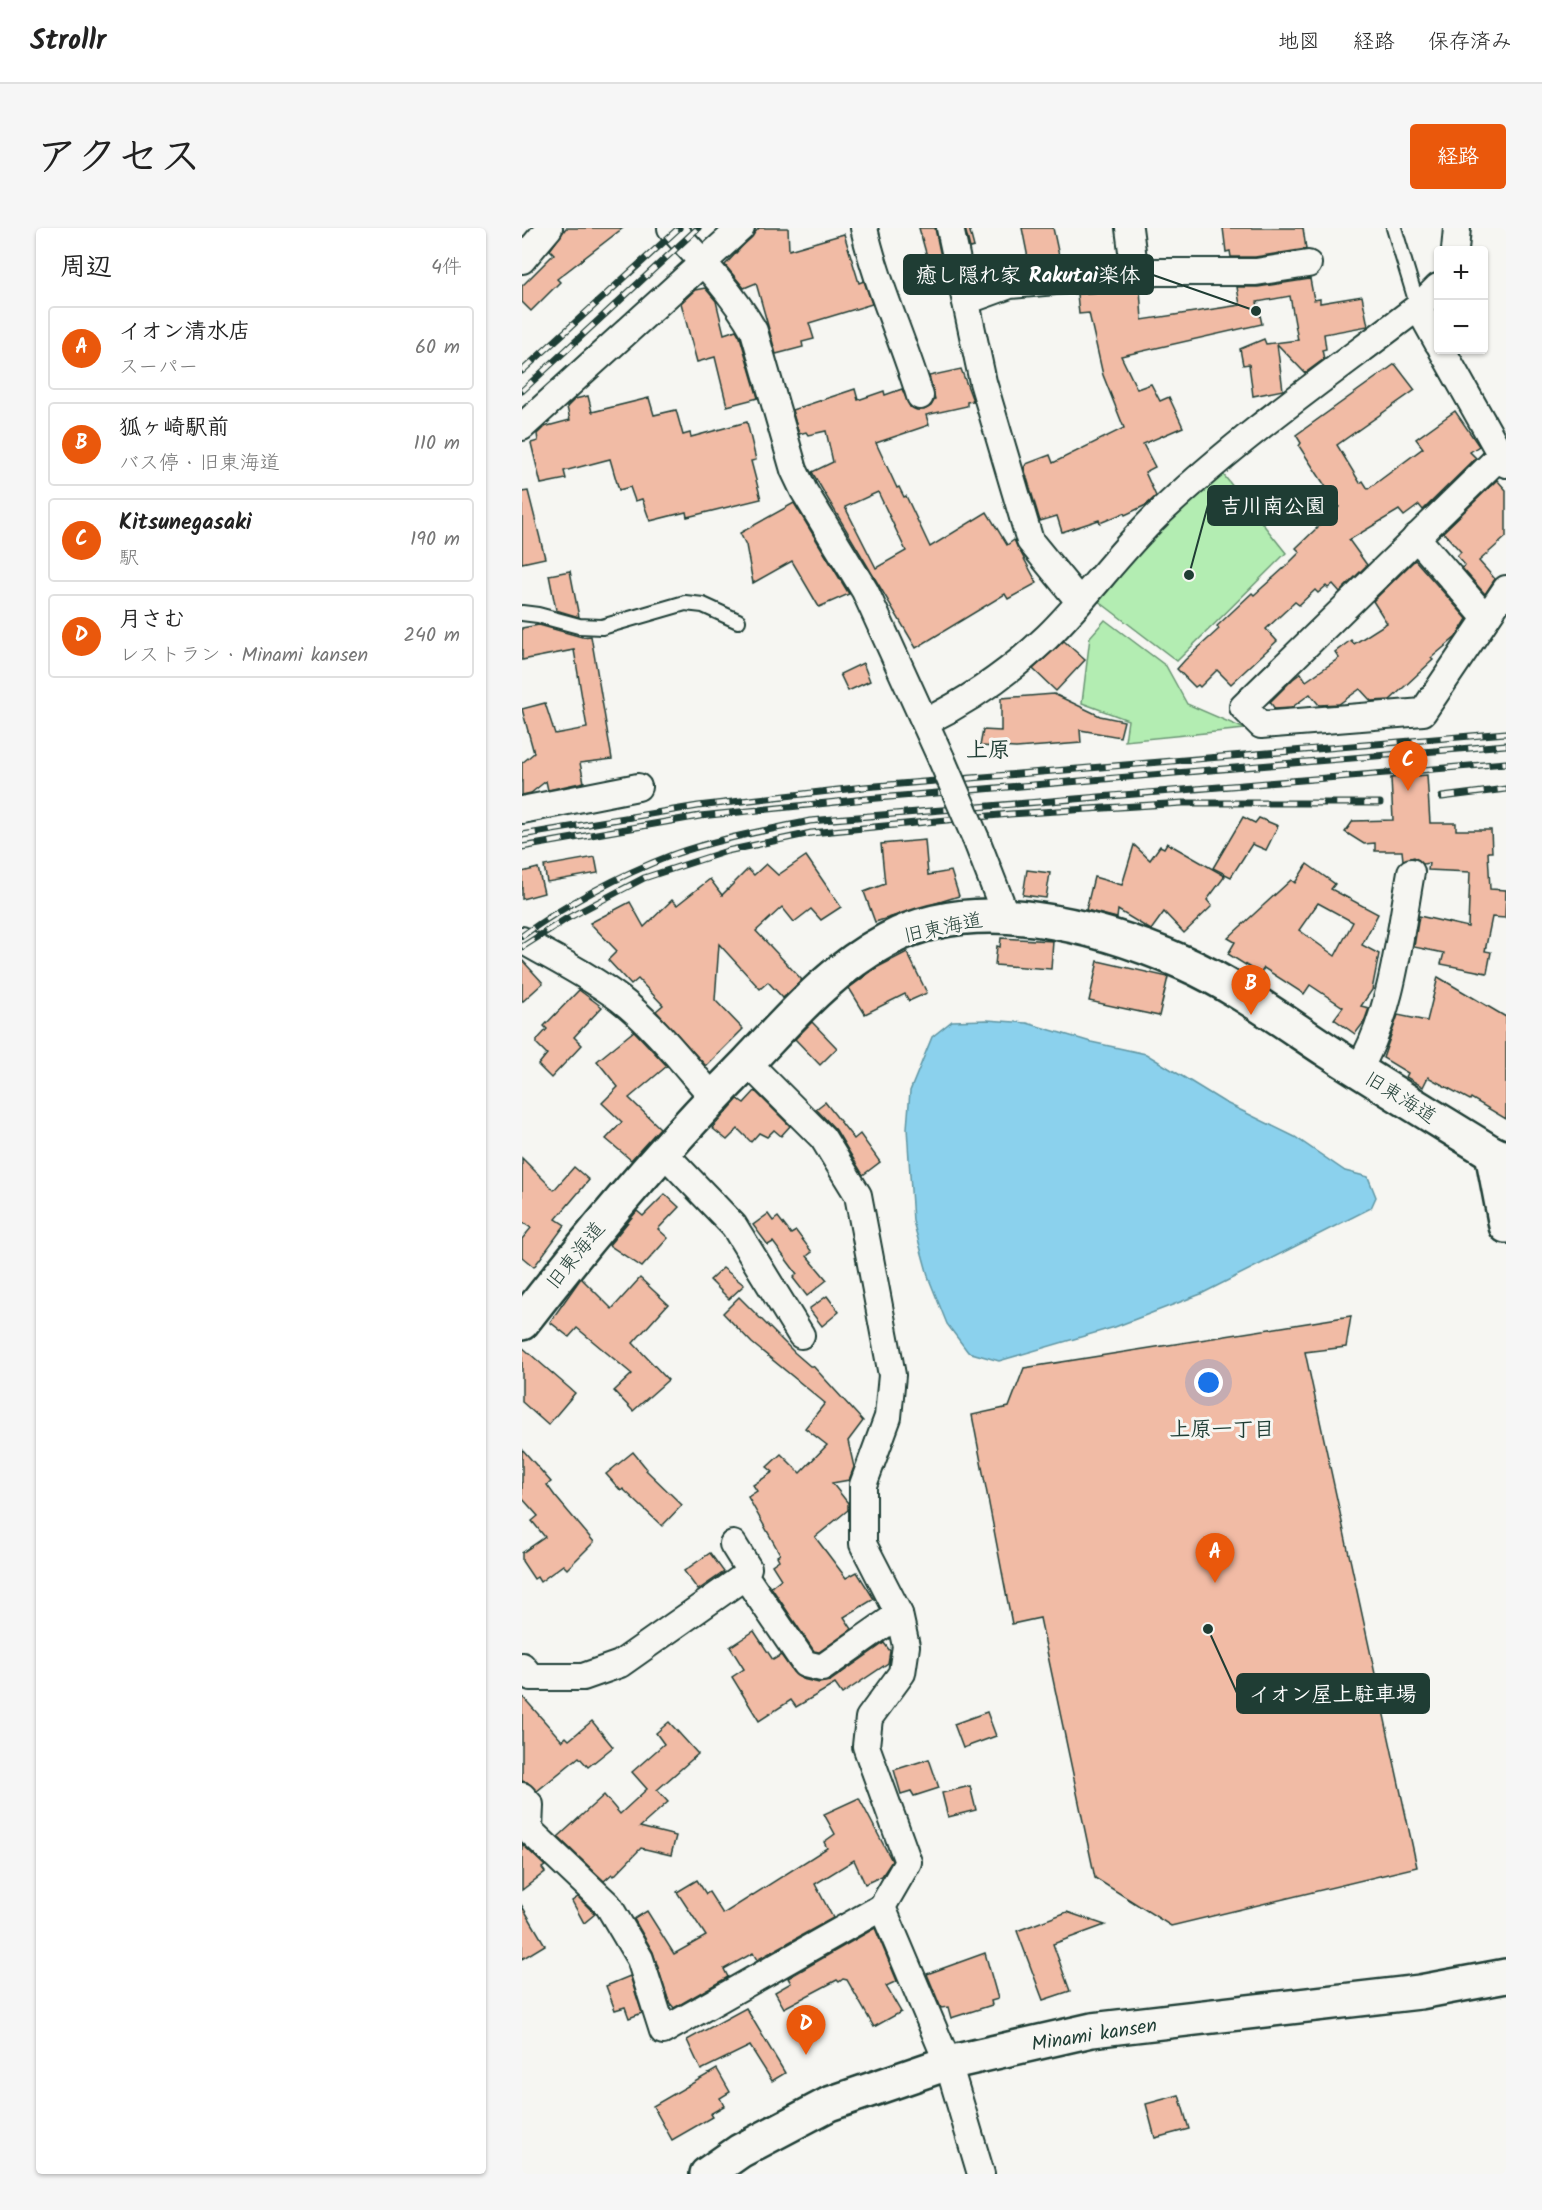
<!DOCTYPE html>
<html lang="ja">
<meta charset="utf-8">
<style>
body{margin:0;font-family:Kalam,"Klee One",sans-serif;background:#f6f6f6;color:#222}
.controls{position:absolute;right:18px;top:18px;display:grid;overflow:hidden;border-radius:6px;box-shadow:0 2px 4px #0004}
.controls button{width:54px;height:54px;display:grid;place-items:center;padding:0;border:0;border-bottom:2px solid #e0e0e0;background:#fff;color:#222;font:30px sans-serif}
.you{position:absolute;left:687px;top:1155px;width:21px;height:21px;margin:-15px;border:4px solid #fff;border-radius:50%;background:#1a73e8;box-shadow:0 0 0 9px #1a73e833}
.badge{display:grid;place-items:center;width:39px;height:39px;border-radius:50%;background:#ea580c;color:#fff;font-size:20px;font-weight:700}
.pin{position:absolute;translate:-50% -50px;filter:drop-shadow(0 2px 3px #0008)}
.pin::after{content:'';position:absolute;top:32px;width:21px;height:18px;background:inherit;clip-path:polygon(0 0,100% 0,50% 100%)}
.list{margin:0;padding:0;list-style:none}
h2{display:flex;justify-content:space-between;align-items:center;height:78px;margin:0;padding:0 24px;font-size:26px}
h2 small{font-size:20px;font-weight:400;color:#767676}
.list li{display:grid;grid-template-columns:39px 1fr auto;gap:18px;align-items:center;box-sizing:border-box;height:84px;margin:0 12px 12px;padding:0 12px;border:2px solid #e0e0e0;border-radius:6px}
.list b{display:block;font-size:22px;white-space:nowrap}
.list p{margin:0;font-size:20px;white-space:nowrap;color:#767676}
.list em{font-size:20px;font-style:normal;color:#767676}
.map{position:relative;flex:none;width:984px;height:1946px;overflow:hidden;border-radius:6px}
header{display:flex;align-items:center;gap:36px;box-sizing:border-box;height:84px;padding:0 30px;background:#fff;border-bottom:2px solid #e0e0e0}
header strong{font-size:28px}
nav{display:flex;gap:33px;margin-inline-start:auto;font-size:21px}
.intro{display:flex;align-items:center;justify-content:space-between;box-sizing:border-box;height:144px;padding:0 36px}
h1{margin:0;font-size:42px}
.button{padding:15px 27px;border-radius:6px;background:#ea580c;color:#fff;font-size:21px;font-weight:700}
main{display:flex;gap:36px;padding:0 36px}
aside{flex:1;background:#fff;border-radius:6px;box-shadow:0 2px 4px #0004}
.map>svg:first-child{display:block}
</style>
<header>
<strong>Strollr</strong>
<nav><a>地図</a><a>経路</a><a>保存済み</a></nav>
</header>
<div class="intro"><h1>アクセス</h1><a class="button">経路</a></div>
<main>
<aside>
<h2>周辺<small>4件</small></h2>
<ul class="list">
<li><span class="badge">A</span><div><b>イオン清水店</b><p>スーパー</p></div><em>60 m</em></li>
<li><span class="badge">B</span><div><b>狐ヶ崎駅前</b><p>バス停 · 旧東海道</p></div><em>110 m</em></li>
<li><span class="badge">C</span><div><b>Kitsunegasaki</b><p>駅</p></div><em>190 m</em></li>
<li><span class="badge">D</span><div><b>月さむ</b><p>レストラン · Minami kansen</p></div><em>240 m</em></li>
</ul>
</aside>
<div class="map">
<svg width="984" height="1946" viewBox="0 0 984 1946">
<rect width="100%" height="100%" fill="#f6f6f2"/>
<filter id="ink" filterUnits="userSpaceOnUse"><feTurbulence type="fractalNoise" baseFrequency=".0167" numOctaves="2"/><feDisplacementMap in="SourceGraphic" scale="12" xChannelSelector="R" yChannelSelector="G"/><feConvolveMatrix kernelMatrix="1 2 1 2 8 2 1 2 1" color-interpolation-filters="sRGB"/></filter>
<g filter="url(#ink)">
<g fill="#b3edb2" stroke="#699573" stroke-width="1.5">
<path d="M700,245L764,325L655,433L571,369L649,289Z"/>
<path d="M583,392L644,438L665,476L723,501L603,513L606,492L560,475L568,409Z"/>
</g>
<path fill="#8bd1ed" stroke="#6096a3" stroke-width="1.5" d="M465,792L505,795L569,814L624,826L702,874L773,909L823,943L846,949L854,969L849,980L679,1066L593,1099L477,1133L446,1124L425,1096L407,1051L391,993L385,900L388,863L410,809L430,793Z"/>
<g fill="#f1bba5" stroke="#1f3d34" stroke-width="1.5" fill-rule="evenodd">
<path d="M44,0H101L35,51L38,54L9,83L0,74V58L32,26L28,22Z"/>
<path d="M237,0H266L267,22L322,6L337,55L342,53L350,76L287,95L292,111L280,114L281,119L254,126L234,55L222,60L203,37Z"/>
<path d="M397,0H413L419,29L406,32Z"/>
<path d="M443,0H447L452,19L448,20Z"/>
<path d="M500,0H531L539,37L508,40Z"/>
<path d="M701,0H781L784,21L733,29H709L708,23L704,24Z"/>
<path d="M788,51L792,72L798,71V75L840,68L846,98L802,106L804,121L800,122L802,131L783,145L755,116L761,162L731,168L727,136L721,137L718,121L742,111L744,116L776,112L768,68L735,74L740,96L599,128L615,161L629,156L638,173L647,169L661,199L621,216L633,239L623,244L634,268L624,277L603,287L602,285L578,295L577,292L540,304L535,288L518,293L502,240L504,236L528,227L531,235L602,200L581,147L567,85L557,86L555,66L618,61L620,92L718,77L715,59H736Z"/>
<path d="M183,60L194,73L202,106L214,102L218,109L236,170L205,178L193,129L175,134L159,75L173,62Z"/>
<path d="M873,136L893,162L815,217L838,255L841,253L846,261L901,220L894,211L933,183L957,218L948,224L954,230L901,282L897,277L882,288L877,282L827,312L845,337L818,364L811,356L806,360L804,358L796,365L793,362L777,377L773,374L744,401L755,413L709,456L695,442L678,459L676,457L673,459L655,441L663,432L697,401L695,398L730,365L732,367L762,340L778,324L774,320L817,279L777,218L779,215L774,207Z"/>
<path d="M439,141L451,173L445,174V178L404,187L407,197L354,215L375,260L377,259L382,269L384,268L408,319L465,284L485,317L492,312L515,355L486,371L483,366L394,420L290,244L311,234L304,203L286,207L284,204L277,206L270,182L333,161L336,172L362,163L363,167L380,161L388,179L402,182L409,178L413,171L407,148ZM356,264L384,323L354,340L323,279Z"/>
<path d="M66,168L70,184L127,170L132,187L154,182L161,207L168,205L169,209L225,194L234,232L229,233L239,271L165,289L164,284L128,293L120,271L113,273L108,259L97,262L88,231L42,243L44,251L19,256L9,215L16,213L15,206L22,199L48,192L45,179L53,171Z"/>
<path d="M975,252L984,262V309L957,333L973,351L963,366L940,340L943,337L935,328L939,324L921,304Z"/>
<path d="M6,263L23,330L0,335V264Z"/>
<path d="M272,275L327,366L297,379L270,333L231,355L224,317L218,305Z"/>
<path d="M893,332L945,391L934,409L909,430L911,432L868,472L849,473L838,461L817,476L797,477L788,466L769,480L753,481L748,474L771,451L779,445L784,453L817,430L813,424L829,412L832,416L865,395L851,373Z"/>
<path d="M48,343L57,389L34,382L27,347Z"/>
<path d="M17,397L60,409L69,408L90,531L58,535L62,554L26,562L24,553L9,565L0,567V535L12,525L0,481L23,475L33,506L65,500L52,422L0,432V400Z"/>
<path d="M542,413L563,432L534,463L511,441Z"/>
<path d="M341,435L348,453L326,463L318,446Z"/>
<path d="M532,466L578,488L602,493L598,509L558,502L559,515L494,520L458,518L461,502L479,503V470Z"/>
<path d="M905,547L908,595H934V602H969L970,624H966L968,661L984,662L983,690L970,689L963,723L969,724L965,745L919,736L922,725L892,719L897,688L946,699L948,644L906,642L907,635L901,636L892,629L881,632L880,623H853V615L842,616L823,604L831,593L871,592L869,550Z"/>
<path d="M721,589L733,595L737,590L756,598L744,622L730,616L709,649L691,640Z"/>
<path d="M403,612L406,647L429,643L437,668L353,694L342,664L363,656L359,616Z"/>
<path d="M645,615L703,648L685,672L690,678L662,705L642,684L629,702L596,682L595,690L564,682L572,649L600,657L612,617L628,632L638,618L642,620Z"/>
<path d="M284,628L319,679L299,692L289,681L272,694L260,679L234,703L280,752L261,770L246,754L238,761L197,716L193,772L221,801L184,838L134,783L141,777L116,751L109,757L86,732L95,723L68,695L108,674L122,699L150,672L155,677L188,651L200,667L226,641L232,647L244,636L256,647Z"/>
<path d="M73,629L76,645L25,654L22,638Z"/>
<path d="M785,636L813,656L809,661L856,686L840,717L857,726L850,762L839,778L847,780L842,794L833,806L812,791L821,779L788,757L782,766L742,740L738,746L706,726L713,714L706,710L769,652L773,655ZM796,675L831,694L813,728L777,702Z"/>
<path d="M16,640L22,665L0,671V644Z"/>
<path d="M505,642L528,645L524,670L501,667Z"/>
<path d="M479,710L531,713L529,741L473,737L475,718L478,719Z"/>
<path d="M385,724L405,765L387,773L383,766L343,786L327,760L354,740Z"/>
<path d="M0,732L21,755L0,774Z"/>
<path d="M576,733L646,749L637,788L567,773Z"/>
<path d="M916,749L984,789V891L949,870L948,872L906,849L901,859L884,849L886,845L861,830L876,787L905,793Z"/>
<path d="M57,762L80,779L52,809L60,817L29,850L16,837L25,826L15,816V812L25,801L22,798Z"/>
<path d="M290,794L315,820L298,837L273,811Z"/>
<path d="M112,803L145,838L107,870L138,900L109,932L84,911L100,894L80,875L96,859L75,833Z"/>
<path d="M233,863L268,898L259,908L252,902L245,909L237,905L229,914L216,901L205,912L190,900L216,871L222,875Z"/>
<path d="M303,874L332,911L338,906L358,934L341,947L314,902L294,881Z"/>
<path d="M0,930L32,962L52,939L67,952L34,991L43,997L12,1039L0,1029V1011L9,1000L0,994Z"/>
<path d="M143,966L157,979L136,1001L146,1010L120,1039L87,1017L115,983L121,988Z"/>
<path d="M246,986L251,993L256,989L269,1006L274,1003L290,1024L285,1028L305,1052L285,1068L271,1050L275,1046L251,1014L246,1017L231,997Z"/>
<path d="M201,1040L222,1057L207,1071L188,1052Z"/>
<path d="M59,1050L90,1081L118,1050L146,1076L111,1115L146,1152L111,1183L92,1163L110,1146L55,1100L47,1109L28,1094Z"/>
<path d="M305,1068L317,1084L300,1098L287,1081Z"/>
<path d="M217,1069L273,1125L288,1138H291L341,1193L326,1213L332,1239L327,1252L310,1255L326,1275V1282L293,1309L324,1350L335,1344L352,1371L322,1389L330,1401L297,1424L292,1423L249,1359L259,1351L250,1337L257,1332L255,1328L258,1326L226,1269L235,1263L231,1257L251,1244L245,1239L259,1226L278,1245L305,1217L283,1200L303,1175L230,1115L201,1085Z"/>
<path d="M829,1088L824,1119L783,1124L895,1639L649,1698L573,1650L518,1390L490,1396L450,1187L487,1179L502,1140Z"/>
<path d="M0,1119L53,1165L26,1197L0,1174Z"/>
<path d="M0,1221L29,1254L25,1257L33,1268L72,1314L45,1341L41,1337L18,1354L15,1349L12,1351L0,1333V1325L23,1309L10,1293L16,1288L0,1270Z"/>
<path d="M111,1224L125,1241L124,1242L160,1277L140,1298L101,1261L99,1263L84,1246Z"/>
<path d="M188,1325L202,1344L176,1362L162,1343Z"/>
<path d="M232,1403L251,1432L259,1427L271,1444L280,1451L297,1455L308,1453L362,1415L368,1423L366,1435L320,1466L313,1456L274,1479L269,1472L237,1493L210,1449L222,1441L208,1419Z"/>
<path d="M0,1468L40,1513L44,1509L47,1512L70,1493L91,1519L66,1539L57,1529L15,1563L5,1554L0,1553Z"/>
<path d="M465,1484L474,1508L441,1520L432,1496Z"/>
<path d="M147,1494L176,1526L135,1562L146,1574L118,1599L154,1608L149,1627L119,1620L92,1648L90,1646L82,1653L36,1609L82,1567L98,1586L125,1561L110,1544L142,1516L134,1505Z"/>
<path d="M407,1531L417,1560L392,1568L389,1563L379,1566L372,1542Z"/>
<path d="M448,1558L454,1582L426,1589L420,1565Z"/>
<path d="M337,1570L370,1633L360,1648L343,1656L332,1632L293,1656L311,1690L235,1732L231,1725L202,1741L206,1749L152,1780L147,1774L131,1724L112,1691L125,1683L152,1726L184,1708L155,1664L175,1652L184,1666L187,1664L201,1686L305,1620L302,1614L313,1606L302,1586Z"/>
<path d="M0,1616L23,1638L20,1640L23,1644L0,1662Z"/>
<path d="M56,1669L73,1686L62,1695L50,1673Z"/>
<path d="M0,1678L23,1717L0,1731Z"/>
<path d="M545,1684L583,1697L531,1716L548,1763L521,1772L495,1703Z"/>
<path d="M353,1700L375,1753L364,1758L379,1784L352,1799L325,1752L321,1751L317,1754L315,1752L262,1780L253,1764L269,1755L266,1750Z"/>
<path d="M463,1725L476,1771L469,1773L470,1777L429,1790L426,1779L419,1780L405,1746Z"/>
<path d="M108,1748L120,1785L107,1790L103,1779L93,1782L84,1758Z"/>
<path d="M224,1780L263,1845L250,1853L228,1818L179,1842L165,1812Z"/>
<path d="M195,1841L208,1864L198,1870L202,1878L188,1886L190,1889L150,1912L131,1878Z"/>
<path d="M657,1867L667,1901L633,1910L624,1876Z"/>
</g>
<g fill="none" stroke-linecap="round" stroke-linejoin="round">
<g stroke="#1f3d34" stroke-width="18">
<g id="service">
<path d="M872,0L896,79"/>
<path d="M0,385L16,387L57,398L80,399L163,375L181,377L216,393"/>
</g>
</g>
<g stroke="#1f3d34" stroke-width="30">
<g id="minor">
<path d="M149,0C179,32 211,65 232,103L272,242L282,263L343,363L419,530"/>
<path d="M342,0C355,58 381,111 398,168"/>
<path d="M428,0L461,154L508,313L557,373"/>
<path d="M607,0L613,46"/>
<path d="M933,22L935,0"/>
<path d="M0,32L27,0"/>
<path d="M444,73L488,57L635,44H734L786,36"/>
<path d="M896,79L916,115"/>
<path d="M920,122L984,236"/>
<path d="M0,199L219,0"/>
<path d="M979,227L721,479L739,497L901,484L984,361"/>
<path d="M894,309L963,389"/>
<path d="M403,494C448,472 488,444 525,409C567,368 600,319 644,279C722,206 811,144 896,79L916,59"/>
<path d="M0,582L116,559"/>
<path d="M454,611L484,688"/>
<path d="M0,712C33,731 68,748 98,771C133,798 161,835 190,868"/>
<path d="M225,834L301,910L336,967L370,1147L366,1189L341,1257V1316L377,1386L384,1418L380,1445L347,1490L344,1518L386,1634L360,1679L426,1835L459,1946"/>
<path d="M836,842C871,784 877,710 889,644"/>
<path d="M140,923L212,998L279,1107"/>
<path d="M211,1316L226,1340L223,1348L283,1436L300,1440L377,1386"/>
<path d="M0,1438L9,1449H61L98,1436L223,1348"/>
<path d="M0,1568L8,1577L7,1602L86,1677L118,1731L141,1803L360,1679"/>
</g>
</g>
<g stroke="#1f3d34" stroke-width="38">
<g id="tertiary">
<path d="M970,925L984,998"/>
<path d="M0,1095C71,1003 143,918 225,835C269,789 307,743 365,712C453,664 575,697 662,735C710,756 762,794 806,823C860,858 915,891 970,925L984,931"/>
</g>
</g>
<g stroke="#1f3d34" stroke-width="38">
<path id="secondary" d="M185,1946L218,1923L307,1876L426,1835L570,1802L898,1764L984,1748"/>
</g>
<use href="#service" stroke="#f6f6f2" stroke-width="14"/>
<use href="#minor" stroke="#f6f6f2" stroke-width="26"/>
<use href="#tertiary" stroke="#f6f6f2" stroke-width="33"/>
<use href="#secondary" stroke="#f6f6f2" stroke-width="33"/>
<g stroke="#1f3d34" stroke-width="7">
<g id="rail">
<path d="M0,143L157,0"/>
<path d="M0,163L176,0"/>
<path d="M920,569L984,561"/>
<path d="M0,607L176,578L342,559L984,505"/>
<path d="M0,619L178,588L344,571L984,517"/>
<path d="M0,708C46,675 96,648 150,627C194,611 242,603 288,593L984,535"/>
<path d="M0,719L44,691L122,650L205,623L289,605L488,586L661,575H858"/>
</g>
</g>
<use href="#rail" stroke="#f6f6f2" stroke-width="4.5" stroke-dasharray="14" stroke-linecap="butt"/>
<g stroke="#1f3d34" stroke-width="30" stroke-linecap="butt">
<path id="minor-bridge" d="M419,530L454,611"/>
</g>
<use href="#minor-bridge" stroke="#f6f6f2" stroke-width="26"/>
</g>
</g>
<g text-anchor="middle" stroke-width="6" stroke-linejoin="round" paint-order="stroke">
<g font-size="20" fill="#1f3d34" stroke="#f6f6f2">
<text transform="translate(421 699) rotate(-12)" y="7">旧東海道</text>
<text transform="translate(879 869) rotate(32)" y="7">旧東海道</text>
<text transform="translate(53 1027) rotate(-51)" y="7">旧東海道</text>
<text transform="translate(572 1806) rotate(-9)" y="7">Minami kansen</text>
</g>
<g font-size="21" font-weight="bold" fill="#1f3d34" stroke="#f6f6f2">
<text x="700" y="1208">上原一丁目</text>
</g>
<g font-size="22" font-weight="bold" fill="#1f3d34" stroke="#f6f6f2">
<text x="466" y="529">上原</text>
</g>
</g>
<path fill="none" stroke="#1f3d34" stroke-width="2" d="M734 83L631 47M667 347L686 277M686 1401L715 1465"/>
<g fill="#1f3d34" stroke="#f6f6f2" stroke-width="2">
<circle cx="734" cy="83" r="6"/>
<circle cx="667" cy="347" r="6"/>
<circle cx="686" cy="1401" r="6"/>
</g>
<g fill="#1f3d34" stroke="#1f3d34" stroke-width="2">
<rect x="382" y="27" width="249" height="39" rx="6"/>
<rect x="686" y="258" width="129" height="39" rx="6"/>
<rect x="715" y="1446" width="192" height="39" rx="6"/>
</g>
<g font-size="21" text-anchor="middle" font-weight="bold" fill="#fff">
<text x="506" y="54">癒し隠れ家 Rakutai楽体</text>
<text x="751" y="285">吉川南公園</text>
<text x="811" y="1473">イオン屋上駐車場</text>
</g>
</svg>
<div class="controls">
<button>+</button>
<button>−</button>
</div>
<div class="you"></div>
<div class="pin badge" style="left:693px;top:1355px">A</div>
<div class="pin badge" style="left:729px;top:787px">B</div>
<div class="pin badge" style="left:886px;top:563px">C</div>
<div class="pin badge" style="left:284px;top:1827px">D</div>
</div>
</main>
